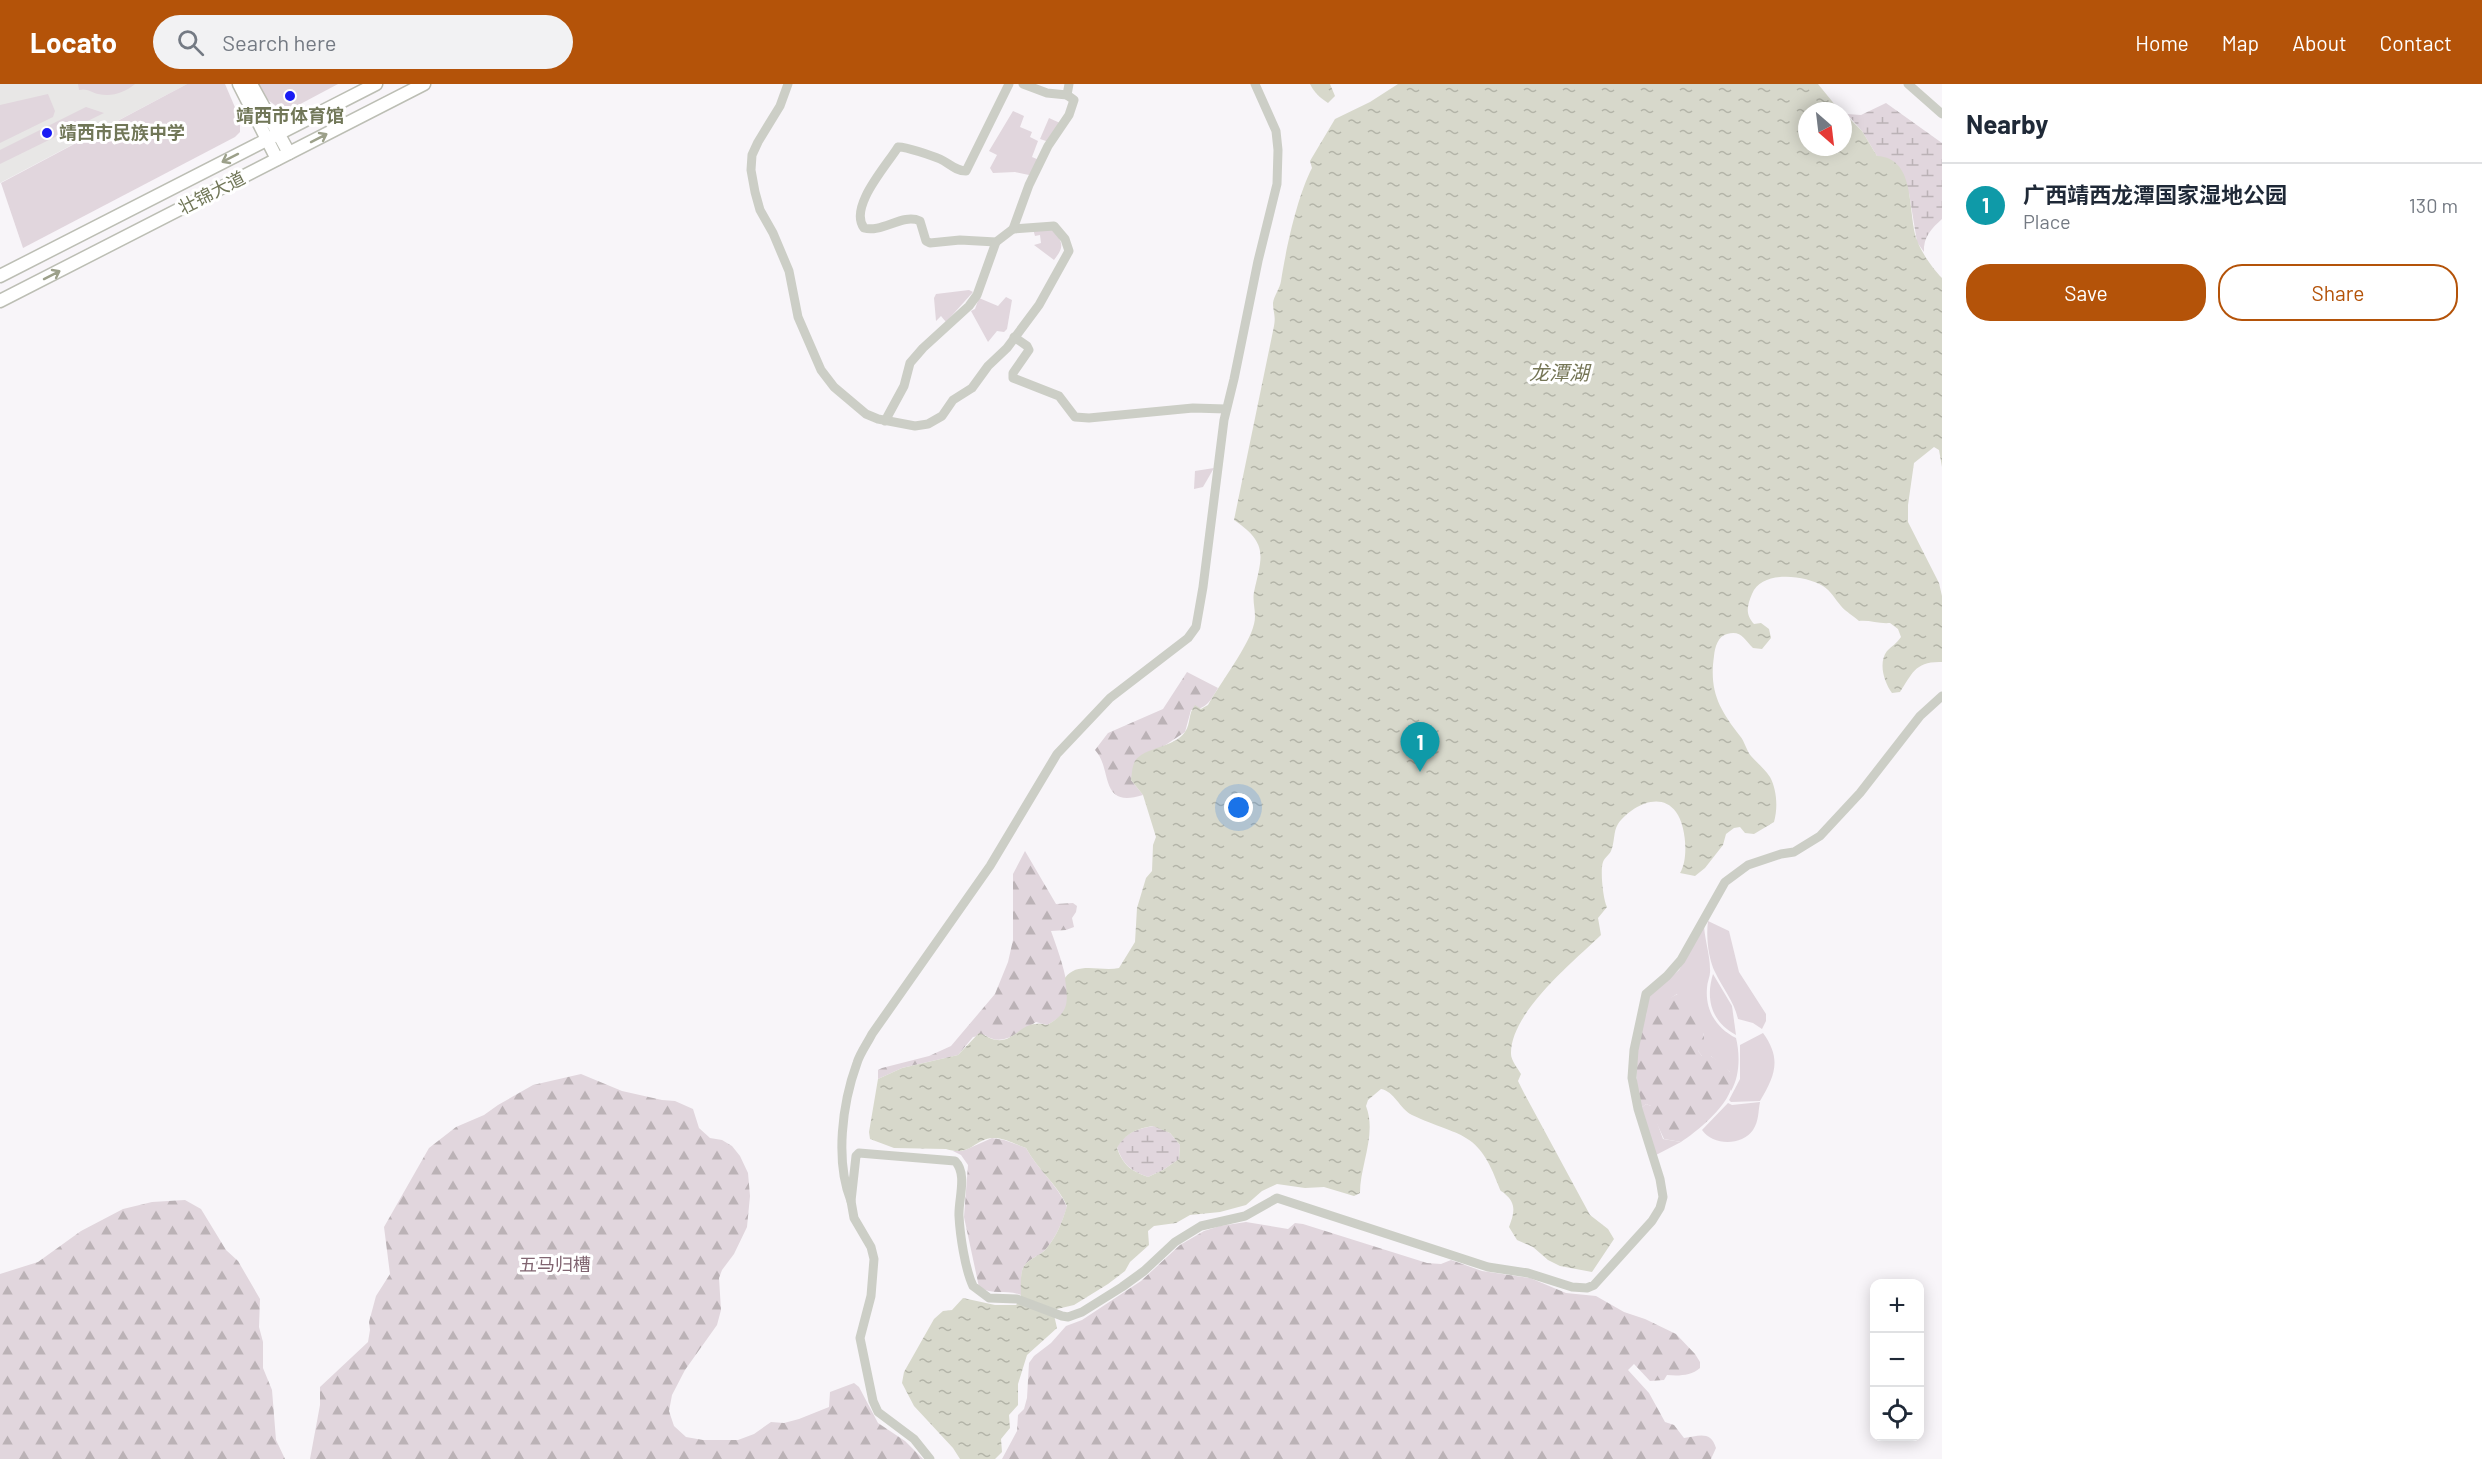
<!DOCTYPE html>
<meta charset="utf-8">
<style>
body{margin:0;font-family:Barlow,"Noto Sans SC",sans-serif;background:#f2f2f3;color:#1f2937}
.controls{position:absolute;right:18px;bottom:18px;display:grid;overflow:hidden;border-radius:12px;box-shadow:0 3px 15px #0003}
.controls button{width:54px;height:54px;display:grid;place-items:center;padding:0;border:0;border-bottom:2px solid #e0e1e3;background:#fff;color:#1f2937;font:30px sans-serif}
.compass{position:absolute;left:1798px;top:18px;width:54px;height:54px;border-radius:50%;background:#fff;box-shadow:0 3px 15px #0003;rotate:152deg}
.you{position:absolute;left:1239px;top:724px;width:21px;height:21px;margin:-15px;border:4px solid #fff;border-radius:50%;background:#1a73e8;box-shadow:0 0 0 9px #1a73e833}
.badge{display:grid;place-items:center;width:39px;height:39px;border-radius:50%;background:#b45309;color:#fff;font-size:20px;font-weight:700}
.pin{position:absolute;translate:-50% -50px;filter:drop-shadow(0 2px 3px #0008)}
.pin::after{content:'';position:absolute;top:32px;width:21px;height:18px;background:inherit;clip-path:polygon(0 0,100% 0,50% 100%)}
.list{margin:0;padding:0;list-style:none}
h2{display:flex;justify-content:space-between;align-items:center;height:78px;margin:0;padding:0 24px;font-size:26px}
h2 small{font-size:20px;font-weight:400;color:#747a83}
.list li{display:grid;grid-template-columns:39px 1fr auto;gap:18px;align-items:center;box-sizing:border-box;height:84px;padding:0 24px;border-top:2px solid #e0e1e3}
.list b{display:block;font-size:22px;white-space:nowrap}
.list p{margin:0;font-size:20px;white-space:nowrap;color:#747a83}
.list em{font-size:20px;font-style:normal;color:#747a83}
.actions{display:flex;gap:12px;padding:18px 24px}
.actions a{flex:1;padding:14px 0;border:2px solid #b45309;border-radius:24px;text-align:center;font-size:21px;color:#b45309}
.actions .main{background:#b45309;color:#fff}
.icon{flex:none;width:33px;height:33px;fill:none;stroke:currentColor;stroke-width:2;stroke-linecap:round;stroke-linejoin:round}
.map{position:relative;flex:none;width:1942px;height:1375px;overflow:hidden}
header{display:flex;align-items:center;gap:36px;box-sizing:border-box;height:84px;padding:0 30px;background:#b45309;color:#fff}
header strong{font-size:28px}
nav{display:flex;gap:33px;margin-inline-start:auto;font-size:21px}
.search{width:420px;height:54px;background:#f2f2f3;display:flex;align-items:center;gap:15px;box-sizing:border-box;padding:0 21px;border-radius:33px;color:#747a83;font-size:22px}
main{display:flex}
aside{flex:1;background:#fff}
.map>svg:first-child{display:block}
</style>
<header>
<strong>Locato</strong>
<div class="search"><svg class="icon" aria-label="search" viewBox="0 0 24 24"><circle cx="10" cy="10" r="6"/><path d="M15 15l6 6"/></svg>Search here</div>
<nav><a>Home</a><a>Map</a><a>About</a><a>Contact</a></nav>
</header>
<main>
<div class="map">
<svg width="1942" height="1375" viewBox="0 0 1942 1375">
<defs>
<pattern id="forest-firs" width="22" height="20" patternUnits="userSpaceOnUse" patternTransform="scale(1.5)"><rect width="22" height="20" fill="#e1d6dd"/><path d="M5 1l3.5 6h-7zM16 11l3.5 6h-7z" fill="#bbb2b6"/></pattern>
<pattern id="wetland-marsh" width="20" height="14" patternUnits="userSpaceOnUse" patternTransform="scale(1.5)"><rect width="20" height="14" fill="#e1d6dd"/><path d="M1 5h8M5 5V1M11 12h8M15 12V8" fill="none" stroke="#bbb2b6"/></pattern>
<pattern id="water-ripples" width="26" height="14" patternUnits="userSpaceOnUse" patternTransform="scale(1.5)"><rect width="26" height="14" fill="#d7d8cb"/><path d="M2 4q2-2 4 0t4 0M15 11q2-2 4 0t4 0" fill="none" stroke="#b3b4a8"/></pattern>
</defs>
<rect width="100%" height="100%" fill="#f8f5f9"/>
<path fill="#e8e7e6" d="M0,0H187L0,99Z"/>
<g fill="#e1d6dd">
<path d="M78,0H135C124,9 112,13 98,10C91,8 87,4 79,6Z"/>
<path d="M187,0H225L240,35V48L235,53L23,164L1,99Z"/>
<path d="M258,0H338L291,25L283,27L268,16Z"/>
<path d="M48,10L55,27L53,33L0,59V21Z"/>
<path d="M86,23L104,29L0,80V66Z"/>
<path d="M1013,27L1024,32L1020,43L1032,48L1030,53L1038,57L1032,73L1039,76L1029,91L1015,88L993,89L990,84L997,71L989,67Z"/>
<path d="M1049,34L1060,39L1049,58L1040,55Z"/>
<path d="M1033,145H1052C1063,158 1065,162 1054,176L1034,161L1041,159L1040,151L1035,152Z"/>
<path d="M969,206L973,208L946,238L941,232L936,237L934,214L936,210Z"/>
<path d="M1006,213L1012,216L1007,245L1004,248L997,247L988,258L971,227L975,225L979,214L998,222Z"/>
<path d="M1214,384L1203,403L1194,405L1195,387Z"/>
<path d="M1708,837L1729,847L1739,888L1766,930V937L1762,945L1753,939L1738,935C1734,917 1723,905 1715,888C1708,874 1706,852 1708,837Z"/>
<path d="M1704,842C1705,857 1710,871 1710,885C1711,891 1707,898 1707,904C1705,926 1716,944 1736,954C1740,970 1740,992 1731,1007L1730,988L1711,972H1702L1698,967L1704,951L1695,930L1677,910L1645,931L1649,912L1679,886Z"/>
<path d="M1713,890L1732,922L1736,951C1712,938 1705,916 1713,890Z"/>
<path d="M1763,949C1782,975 1775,992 1760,1017L1731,1018L1729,1016L1740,995V961Z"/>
<path d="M1760,1018C1758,1028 1759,1037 1753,1046C1742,1062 1713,1062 1702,1046L1728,1019L1732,1021Z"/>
<path d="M1646,1020L1651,1022L1663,1055L1681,1058L1656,1071L1640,1025Z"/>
</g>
<g fill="url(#forest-firs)">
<path d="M1187,588L1218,604C1210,617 1207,625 1191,626L1185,648L1164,662L1131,696L1143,711C1098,725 1113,685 1095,666L1108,649L1163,625Z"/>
<path d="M1025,767L1056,820L1073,819L1077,822L1076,828L1072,834L1074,843L1066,846L1051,847C1057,864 1075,910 1065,926C1061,933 1054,937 1047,941L1036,938C1021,947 1002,964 985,951L973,953L958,971L902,984L878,995V986L882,984L929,972L951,962L995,910L1008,878L1013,856V790Z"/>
<path d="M1682,908C1690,919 1703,939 1704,953C1704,959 1701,963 1698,967L1702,972L1708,970C1714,974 1726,982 1730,988C1744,1010 1697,1048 1681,1058L1664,1055L1657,1040L1651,1039L1648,1030L1651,1022L1646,1020L1640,1025C1635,1004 1633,942 1649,927C1654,921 1674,912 1682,908Z"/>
<path d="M581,990L622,1007L662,1016L675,1017L693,1025L699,1044L710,1054L722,1056L732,1062L740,1072L748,1089L750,1112L747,1143L734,1170L722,1186L719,1194L721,1226L717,1241L685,1286L672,1311L669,1327L674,1342L686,1353L703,1356H738L754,1350L771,1338L784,1339L799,1335L829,1323L830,1308L854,1299L859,1303L878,1339L905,1357L923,1375H310L320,1321V1303L368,1258L370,1246L369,1238L376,1212L390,1190L384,1143L429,1064L456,1043L484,1031L498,1021L533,1001Z"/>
<path d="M992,1054L1004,1056L1026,1064C1037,1085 1057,1100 1067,1123C1062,1138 1057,1152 1046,1165C1039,1173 1025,1175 1022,1187C1021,1194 1022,1204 1021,1211C1007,1205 993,1212 979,1203L964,1133L968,1081L961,1071L953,1067H963Z"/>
<path d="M185,1116L201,1125L226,1166L238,1177L260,1215L259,1243L263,1258V1284L272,1306L276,1356L285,1375H0V1190L38,1178L81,1147L123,1125L152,1118Z"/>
<path d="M1246,1138L1288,1145L1295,1139L1303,1140L1427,1179L1441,1180L1451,1176L1482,1187L1530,1194L1566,1209L1596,1212L1624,1228L1645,1235L1676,1250L1695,1270L1700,1278V1284C1691,1292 1678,1292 1667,1291L1664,1296L1650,1297L1634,1280L1628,1286L1649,1309L1665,1338L1674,1341L1684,1354C1698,1352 1711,1346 1716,1364L1711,1375H1002L1017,1347L1018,1331L1024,1325L1027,1314L1029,1279L1034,1272L1051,1259L1066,1242L1082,1236L1141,1197L1180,1161L1204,1147L1220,1142Z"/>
</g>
<g fill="url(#wetland-marsh)">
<path d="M1886,19L1942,59V135C1932,144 1923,153 1924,168L1917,158L1909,109L1877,72L1862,47L1847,30L1861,31Z"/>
<path d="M1154,1042L1170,1049L1180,1061L1179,1075L1163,1086L1148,1093C1131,1087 1123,1081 1117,1063C1127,1048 1136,1045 1154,1042Z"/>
</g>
<g fill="url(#water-ripples)" fill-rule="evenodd">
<path d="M1310,0H1330L1335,12L1328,19C1320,14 1314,8 1310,0Z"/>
<path d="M1398,0H1818L1840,27H1807V63H1843V28L1862,47L1877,72C1917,74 1907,128 1917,156C1921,168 1933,185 1942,194V383L1939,366L1934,363L1914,379L1908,421V438L1939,499L1942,512V578C1915,577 1912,590 1900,608L1892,609C1884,598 1878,579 1887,567C1892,562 1897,559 1901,553L1898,545L1890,539C1879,540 1870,536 1859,537C1854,532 1846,528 1841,522C1835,515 1831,507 1823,502C1804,491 1762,486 1752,510C1747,522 1745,530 1754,540L1761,539L1769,545L1771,554L1762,565L1753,564C1744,555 1741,546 1727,550C1718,552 1715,563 1714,572C1709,607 1719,625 1740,652C1745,658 1746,666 1751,672C1757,679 1765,685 1770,693C1777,706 1778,724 1774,738L1754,750L1745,749L1740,743L1734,744L1726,750L1723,761L1705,784L1695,792L1680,789C1689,775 1686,741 1676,728C1660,706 1630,723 1618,740C1613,748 1615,758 1611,767C1609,771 1605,773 1603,778C1600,786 1603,815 1607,823L1598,834L1601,851C1573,878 1510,929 1511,970C1511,976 1518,985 1521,990L1518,997L1524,1009L1590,1131L1608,1145L1614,1155L1592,1188L1560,1182L1548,1176L1533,1163L1517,1156L1509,1143C1514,1130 1517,1120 1505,1110C1501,1106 1501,1109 1499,1103C1478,1045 1461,1054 1412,1031C1400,1025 1394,1007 1381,1005L1368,1016L1366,1022C1377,1050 1360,1081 1360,1109L1354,1112L1324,1103L1305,1104L1277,1100L1262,1107L1246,1121L1220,1128L1190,1131L1176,1139L1154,1142L1148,1147L1149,1161L1130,1178L1125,1187L1108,1200L1074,1221L1057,1225L1054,1231L1057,1244L1027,1271L1018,1300V1321L1009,1331L1010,1344L1001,1355L1002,1368L995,1375H960L953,1364L914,1322L902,1299L904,1288L934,1235L943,1227L952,1226L963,1214L995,1221H1016L1021,1216C1021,1207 1020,1196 1022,1187C1025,1175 1039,1173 1046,1165C1057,1152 1062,1138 1067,1122C1057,1100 1037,1085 1026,1064C1016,1061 1004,1053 993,1054C973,1055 972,1073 946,1065L894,1064L870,1055L869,1048L878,995L902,984L958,971L979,949C984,950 988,954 992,955C1016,962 1019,934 1047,941C1070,928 1068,918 1065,894C1077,877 1101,888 1119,884L1135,858L1137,824L1146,794L1152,787L1153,761L1156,753L1143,711L1131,696C1132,690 1132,682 1135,677C1144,663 1174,664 1185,648C1191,640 1188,629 1195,621L1201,625L1208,621C1220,599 1249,562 1254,540C1257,529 1252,519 1254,508C1262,472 1269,460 1234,436L1274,242C1276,231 1273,228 1273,219C1274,212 1280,204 1281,197C1286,165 1297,113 1312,84L1310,77L1335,35L1370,18ZM1153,1042L1170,1049L1180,1061L1179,1075L1163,1086L1148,1093C1131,1087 1123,1081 1117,1064C1126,1049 1136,1045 1153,1042Z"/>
</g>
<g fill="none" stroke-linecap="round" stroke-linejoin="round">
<g stroke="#bcbeb4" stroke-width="15">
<g id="major">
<path d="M239,0L277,75"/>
<path d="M251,0L289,69"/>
<path d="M0,192L376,0"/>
<path d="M0,217L424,0"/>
</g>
</g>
<g stroke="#cccec6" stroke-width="9">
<path d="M788,0L780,22L758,58L752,71L751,86L755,108L760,126L773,149L789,187L798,233L821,286L834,303L866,330L878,335L915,342L928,340L942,332L953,316L972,304L988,282L1007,264L1039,221L1069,167L1065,155L1054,142L1013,145"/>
<path d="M1009,0L966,87C955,87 949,79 940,75C933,72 904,62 898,63C888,80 848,123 864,144C882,149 903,129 920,137L926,157L930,159L960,156L996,158L1013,145L1029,101L1048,62L1069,31L1074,16L1067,11L1069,0"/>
<path d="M1023,0L1047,9L1067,11"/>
<path d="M1255,0L1276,47L1278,66L1277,100L1258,177L1234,295L1224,336L1203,503L1196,543L1188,554L1110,614L1057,670L990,782L872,950C867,960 860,969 857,979C842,1020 835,1077 851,1117L856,1072L859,1069L955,1077C968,1090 958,1116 959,1132C960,1151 965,1185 973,1202L989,1214L1017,1215L1062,1232L1068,1233L1082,1228L1122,1203L1144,1187L1175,1158L1201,1142L1245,1132L1277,1114L1488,1183L1528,1189L1572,1203L1587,1204L1594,1201L1652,1137L1660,1124L1663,1113L1660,1095L1638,1025L1632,994L1634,966L1646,910L1667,892L1681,876L1725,798L1748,781L1781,770L1794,768L1820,752L1860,709L1920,632L1942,612"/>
<path d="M1908,0L1942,30"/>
<path d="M1014,253L1027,262L1029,266L1013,289V294L1059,312L1075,333L1089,334L1193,324L1226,325"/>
<path d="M885,337L904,302L910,279L923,264L969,222L977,211L996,158"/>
<path d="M851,1117L854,1134L871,1163L874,1175L871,1212L860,1254L873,1317L878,1328L914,1355L930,1375"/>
</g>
<use href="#major" stroke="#fff" stroke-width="12"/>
</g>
<defs><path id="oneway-shaft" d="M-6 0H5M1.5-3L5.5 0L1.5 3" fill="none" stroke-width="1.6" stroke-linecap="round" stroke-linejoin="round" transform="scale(1.5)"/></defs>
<g stroke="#9ca08a">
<use href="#oneway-shaft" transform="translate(319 54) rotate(-27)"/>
<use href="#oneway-shaft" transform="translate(230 74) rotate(153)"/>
<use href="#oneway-shaft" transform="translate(52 191) rotate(-27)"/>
</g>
<g fill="#1a1cf4" stroke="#fff" stroke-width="2">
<circle cx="290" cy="12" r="6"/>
<circle cx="47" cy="49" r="6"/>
</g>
<g text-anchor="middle" stroke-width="6" stroke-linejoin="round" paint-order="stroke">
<g font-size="18" font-weight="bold" fill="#717758" stroke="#fff">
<text x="290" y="38">靖西市体育馆</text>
<text x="59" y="55" text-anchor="start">靖西市民族中学</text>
</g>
<g font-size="18" fill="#717758" stroke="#fff">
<text transform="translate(212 109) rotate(-27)" y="6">壮锦大道</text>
</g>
<g font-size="18" fill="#806470" stroke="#fff">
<text x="555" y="1187">五马归槽</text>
</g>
<g font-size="20" font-style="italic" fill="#757656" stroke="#fff">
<text x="1559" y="296">龙潭湖</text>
</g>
</g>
</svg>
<div class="controls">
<button>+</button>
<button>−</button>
<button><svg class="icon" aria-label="locate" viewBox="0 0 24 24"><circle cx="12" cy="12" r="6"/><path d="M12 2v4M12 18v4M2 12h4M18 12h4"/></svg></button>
</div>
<svg class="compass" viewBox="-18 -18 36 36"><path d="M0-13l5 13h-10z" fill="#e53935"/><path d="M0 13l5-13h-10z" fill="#747a83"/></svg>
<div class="you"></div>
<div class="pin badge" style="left:1420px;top:688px;background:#0f9aa8">1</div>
</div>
<aside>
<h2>Nearby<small></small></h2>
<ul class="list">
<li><span class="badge" style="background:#0f9aa8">1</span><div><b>广西靖西龙潭国家湿地公园</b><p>Place</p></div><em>130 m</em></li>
</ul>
<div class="actions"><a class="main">Save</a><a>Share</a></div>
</aside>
</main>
